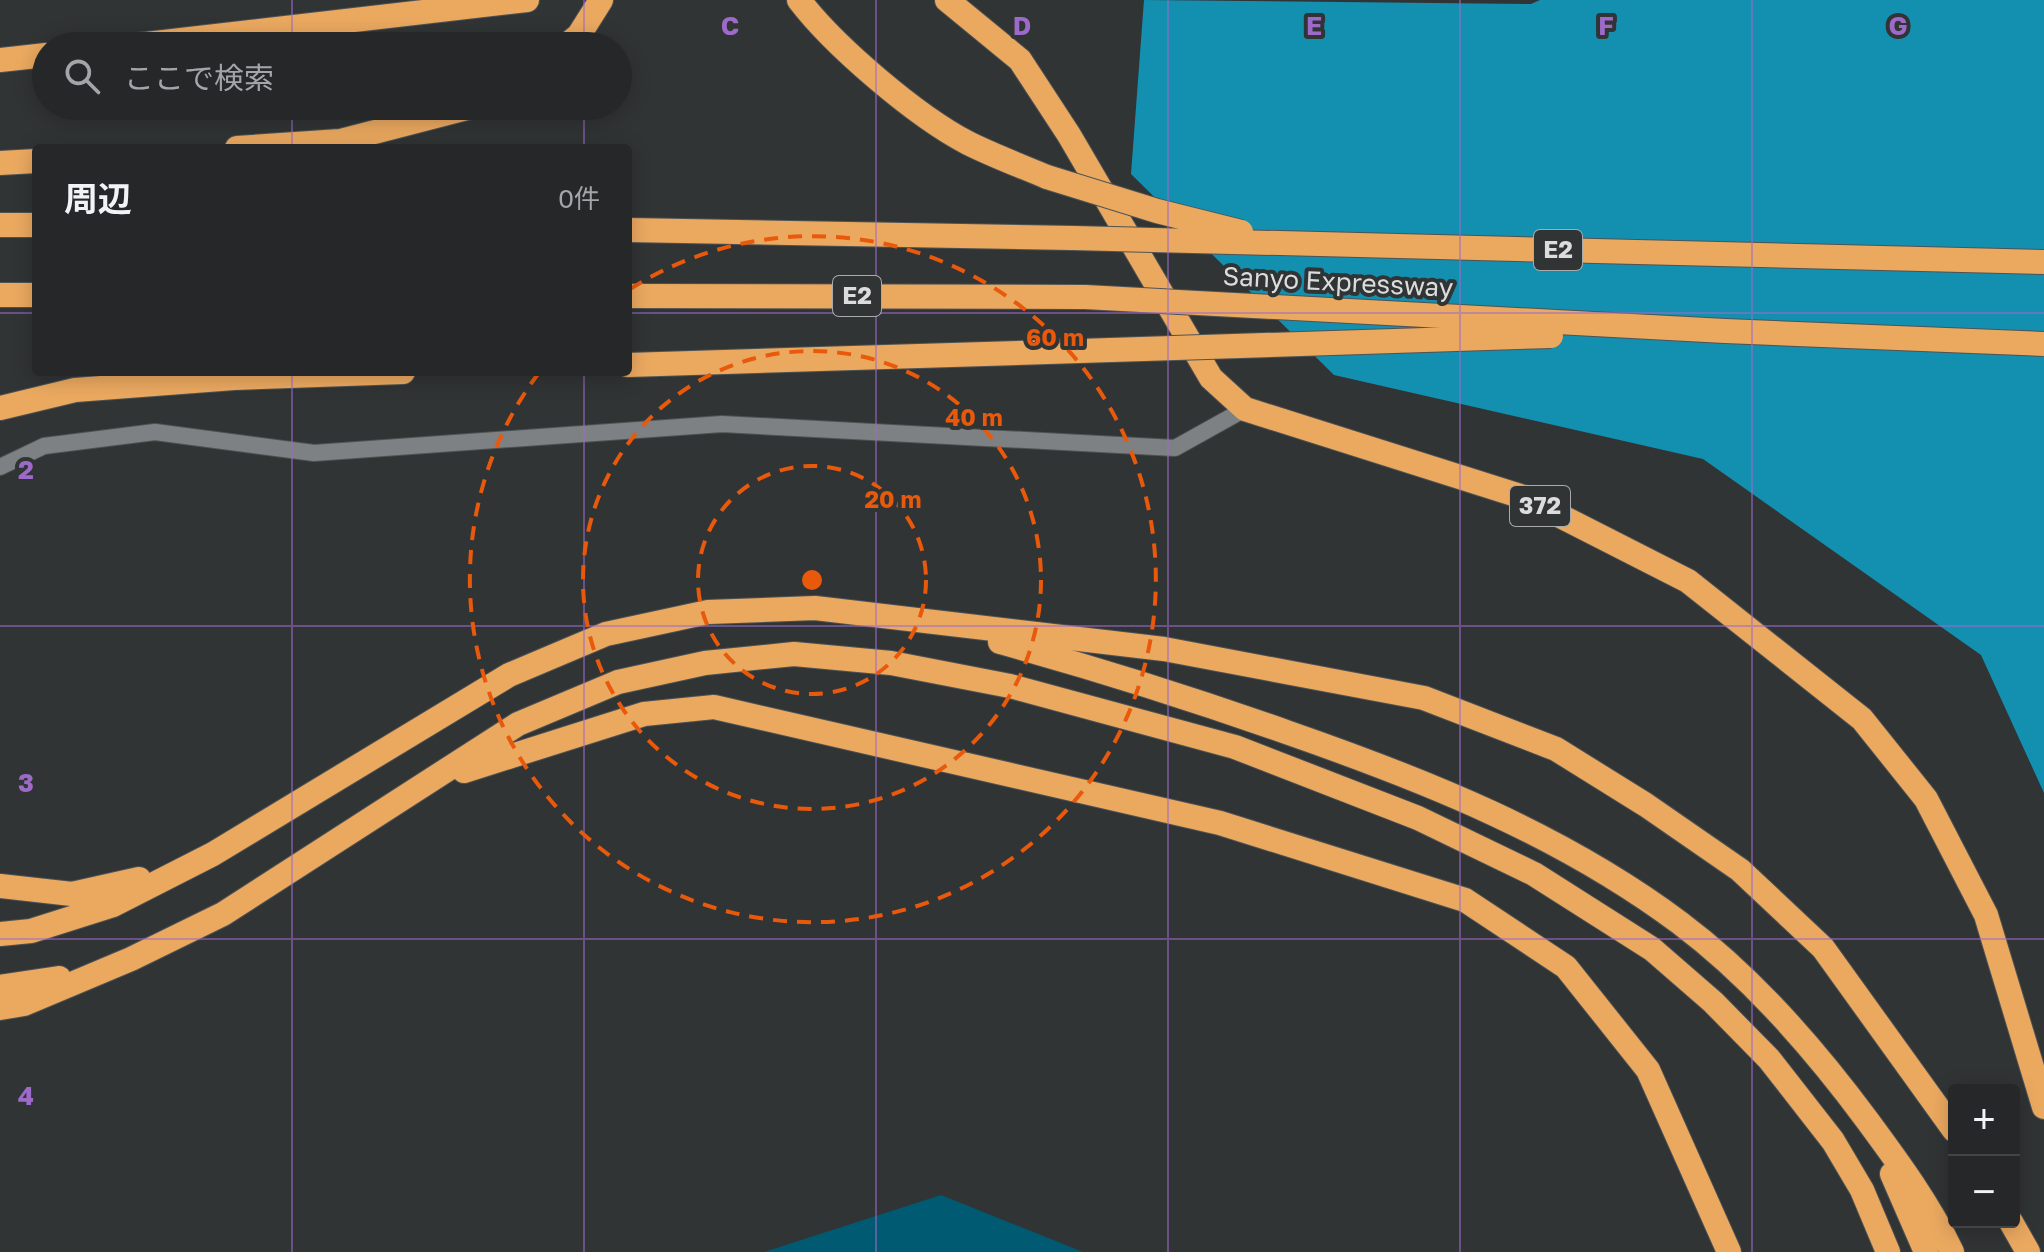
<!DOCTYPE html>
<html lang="ja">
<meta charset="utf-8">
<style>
body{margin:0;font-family:"Golos Text","Noto Sans JP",sans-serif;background:#2d2f30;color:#f1f3f6}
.controls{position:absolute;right:24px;bottom:24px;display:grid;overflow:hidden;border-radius:8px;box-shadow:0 4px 20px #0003}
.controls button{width:72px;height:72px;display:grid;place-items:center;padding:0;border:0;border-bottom:2px solid #424445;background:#252728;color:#f1f3f6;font:40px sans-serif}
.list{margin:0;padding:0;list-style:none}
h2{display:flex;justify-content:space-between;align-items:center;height:104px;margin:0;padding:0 32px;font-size:34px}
h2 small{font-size:26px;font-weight:400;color:#a3a5a8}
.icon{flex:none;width:44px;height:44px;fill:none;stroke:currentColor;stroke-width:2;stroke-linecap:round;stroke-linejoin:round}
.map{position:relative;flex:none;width:2044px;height:1252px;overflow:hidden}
.search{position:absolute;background:#252728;box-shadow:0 4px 20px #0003;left:32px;top:32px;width:600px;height:88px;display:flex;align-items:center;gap:20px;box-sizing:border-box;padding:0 28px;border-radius:44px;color:#a3a5a8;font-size:30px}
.panel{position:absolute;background:#252728;box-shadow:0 4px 20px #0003;left:32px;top:144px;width:600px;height:232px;border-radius:8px}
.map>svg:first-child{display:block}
</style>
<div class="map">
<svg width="2044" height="1252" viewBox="0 0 2044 1252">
<rect width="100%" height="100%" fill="#313435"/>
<path fill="#005a71" d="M941,1195L1083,1252H764Z"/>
<path fill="#1390b0" d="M1144,0L1531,4L1540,0H2044V793L1981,655L1703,459L1334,375L1131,174Z"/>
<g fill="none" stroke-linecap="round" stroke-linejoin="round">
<g stroke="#4f5253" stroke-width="18">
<path id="street" d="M0,467L44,446L155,432L314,453L722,424L1175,448L1245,409"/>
</g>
<g stroke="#4f5253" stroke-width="26">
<g id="highway">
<path d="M799,0C834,46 916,116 968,143C994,156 1021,166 1047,177"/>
<path d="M947,0L1020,60L1069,135L1211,378L1245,409L1523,497L1688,581L1862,719L1926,799L1986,915L2044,1107"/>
<path d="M129,46L527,0"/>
<path d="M566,46L579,35L601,0"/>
<path d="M0,60L46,55"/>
<path d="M237,148L340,141L475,106"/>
<path d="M0,163L36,161"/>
<path d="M0,225H36"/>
<path d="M628,230L1073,238"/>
<path d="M0,295H36"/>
<path d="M628,296L1085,297"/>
<path d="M628,365L1111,350"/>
<path d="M0,408L75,390L234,378L403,372"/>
<path d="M1000,642C1098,669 1193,699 1289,733C1427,781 1562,835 1680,923C1752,977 1813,1047 1867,1120C1898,1162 1929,1204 1952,1252"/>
<path d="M464,771L644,714L714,707L1220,823L1465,900L1566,967L1648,1070L1729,1252"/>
<path d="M0,886L72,894L139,879"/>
<path d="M0,934L31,931L113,905L213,854L509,675L606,634L708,612L815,608L1164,649L1424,698L1556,749L1646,805L1740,870L1823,948L1954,1130"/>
<path d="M0,987L59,978"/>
<path d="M0,1008L24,1004L131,959L223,914L518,724L618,682L705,663L794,654L891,663L1010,686L1235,747L1418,818L1534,874L1652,949L1713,1002L1769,1059L1833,1141L1862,1190L1888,1252"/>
<path d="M1892,1174L1926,1252"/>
<path d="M2011,1222L2028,1252"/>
</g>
</g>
<use href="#street" stroke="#7e8183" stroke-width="16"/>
<use href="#highway" stroke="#eba960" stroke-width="24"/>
<g stroke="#4f5253" stroke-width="26" stroke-linecap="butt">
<g id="highway-bridge">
<path d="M1047,177L1157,211L1241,232"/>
<path d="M1073,238L2044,262"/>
<path d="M1085,297L1725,331L2044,344"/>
<path d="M1111,350L1551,336"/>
</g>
</g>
<use href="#highway-bridge" stroke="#eba960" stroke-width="24"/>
</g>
<path fill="none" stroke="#9d6aca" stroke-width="2" stroke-opacity="0.55" d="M292,0V46M584,0V46M876,0V1252M1168,0V1252M1460,0V1252M1752,0V1252M292,106V148M584,106V148M0,313H36M628,313H2044M292,372V1252M584,372V1252M0,626H2044M0,939H2044"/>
<g fill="none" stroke="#e8590c" stroke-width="4" stroke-dasharray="14 10">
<circle cx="812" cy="580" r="114"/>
<circle cx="812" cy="580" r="229"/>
<path d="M630 289A343 343 0 1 1 538 374"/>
</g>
<g text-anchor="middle" stroke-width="8" stroke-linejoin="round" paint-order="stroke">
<g fill="#313435" stroke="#a8aaab" stroke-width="2">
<rect x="1534" y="230" width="48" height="40" rx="6"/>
<rect x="833" y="276" width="48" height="40" rx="6"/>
<rect x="1510" y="486" width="60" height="40" rx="6"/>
</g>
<g font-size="24" font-weight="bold" fill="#dbdddd">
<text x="1558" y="258">E2</text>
<text x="857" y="304">E2</text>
<text x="1540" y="514">372</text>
</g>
<g font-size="26" fill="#dbdddd" stroke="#313435">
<text transform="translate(1338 282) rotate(3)" y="9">Sanyo Expressway</text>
</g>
</g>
<g font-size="26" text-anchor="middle" font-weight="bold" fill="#9d6aca" stroke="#313435" stroke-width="8" stroke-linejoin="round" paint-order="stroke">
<text x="730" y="35">C</text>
<text x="1022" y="35">D</text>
<text x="1314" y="35">E</text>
<text x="1606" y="35">F</text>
<text x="1898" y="35">G</text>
<text x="26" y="479">2</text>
<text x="26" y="792">3</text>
<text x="26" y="1105">4</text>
</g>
<circle cx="812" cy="580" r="12" fill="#e8590c" stroke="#313435" stroke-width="4"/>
<g font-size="24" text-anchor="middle" font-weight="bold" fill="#e8590c" stroke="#313435" stroke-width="8" stroke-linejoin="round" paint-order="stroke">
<text x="1055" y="346">60 m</text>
<text x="974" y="426">40 m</text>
<text x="893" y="508">20 m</text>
</g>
</svg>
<div class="controls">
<button>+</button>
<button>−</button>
</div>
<div class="search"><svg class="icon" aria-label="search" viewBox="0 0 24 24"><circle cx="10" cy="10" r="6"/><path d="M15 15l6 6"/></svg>ここで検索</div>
<section class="panel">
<h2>周辺<small>0件</small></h2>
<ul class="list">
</ul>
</section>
</div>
